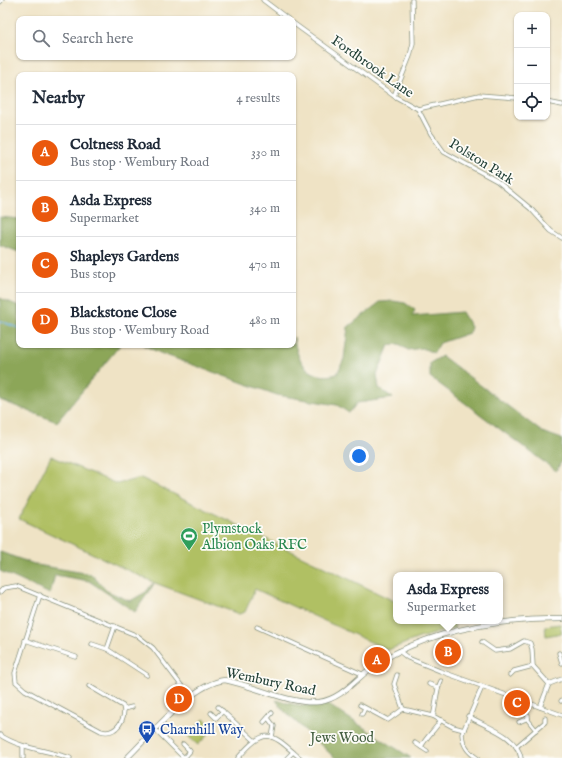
<!DOCTYPE html>
<meta charset="utf-8">
<style>
body{margin:0;font-family:"IM FELL English",serif;background:#f6f6f7;color:#1f2937}
.controls{position:absolute;right:12px;top:12px;display:grid;overflow:hidden;border-radius:8px;box-shadow:0 1px 3px #0004}
.controls button{width:36px;height:36px;display:grid;place-items:center;padding:0;border:0;border-bottom:1px solid #e0e1e3;background:#fff;color:#1f2937;font:20px sans-serif}
.you{position:absolute;left:359px;top:456px;width:14px;height:14px;margin:-10px;border:3px solid #fff;border-radius:50%;background:#1a73e8;box-shadow:0 0 0 6px #1a73e833}
.badge{display:grid;place-items:center;width:26px;height:26px;border-radius:50%;background:#ea580c;color:#fff;font-size:13px;font-weight:700}
.pin{position:absolute;translate:-50% -50%;border:2px solid #fff;box-shadow:0 1px 4px #0006}
.popup{position:absolute;left:393px;top:572px;width:110px;height:52px;box-sizing:border-box;display:grid;place-content:center;border-radius:8px;background:#fff;filter:drop-shadow(0 1px 3px #0005);font-size:13px;white-space:nowrap;color:#747a83}
.popup b{font-size:15px;color:#1f2937}
.popup::after{content:'';position:absolute;left:50%;top:100%;margin-left:-8px;border:8px solid transparent;border-top-color:#fff}
.list{margin:0;padding:0;list-style:none}
h2{display:flex;justify-content:space-between;align-items:center;height:52px;margin:0;padding:0 16px;font-size:17px}
h2 small{font-size:13px;font-weight:400;color:#747a83}
.list li{display:grid;grid-template-columns:26px 1fr auto;gap:12px;align-items:center;box-sizing:border-box;height:56px;padding:0 16px;border-top:1px solid #e0e1e3}
.list b{display:block;font-size:15px;white-space:nowrap}
.list p{margin:0;font-size:13px;white-space:nowrap;color:#747a83}
.list em{font-size:13px;font-style:normal;color:#747a83}
.icon{flex:none;width:22px;height:22px;fill:none;stroke:currentColor;stroke-width:2;stroke-linecap:round;stroke-linejoin:round}
.map{position:relative;flex:none;width:562px;height:758px;overflow:hidden}
.search{position:absolute;background:#fff;box-shadow:0 1px 3px #0004;left:16px;top:16px;width:280px;height:44px;display:flex;align-items:center;gap:10px;box-sizing:border-box;padding:0 14px;border-radius:8px;color:#747a83;font-size:15px}
.panel{position:absolute;background:#fff;box-shadow:0 1px 3px #0004;left:16px;top:72px;width:280px;height:276px;border-radius:8px}
.map>svg:first-child{display:block}
</style>
<div class="map">
<svg width="562" height="758" viewBox="0 0 562 758">
<rect width="100%" height="100%" fill="#fdfcf7"/>
<filter id="ink" filterUnits="userSpaceOnUse"><feTurbulence type="fractalNoise" baseFrequency=".025" numOctaves="2"/><feDisplacementMap in="SourceGraphic" scale="8" xChannelSelector="R" yChannelSelector="G"/><feConvolveMatrix kernelMatrix="1 2 1 2 8 2 1 2 1" color-interpolation-filters="sRGB"/></filter>
<filter id="wash" filterUnits="userSpaceOnUse"><feTurbulence type="fractalNoise" baseFrequency=".012" numOctaves="4" result="noise"/><feDisplacementMap in="SourceGraphic" scale="16" xChannelSelector="R" yChannelSelector="G"/><feGaussianBlur stdDeviation="0.9" result="paint"/><feColorMatrix in="noise" values="0 0 0 0 0 0 0 0 0 0 0 0 0 0 0 0 0 1.4 0 .05"/><feComposite in="paint" operator="in"/></filter>
<g filter="url(#wash)">
<rect width="100%" height="100%" fill="#efe3c5"/>
<g fill="#b0c063" stroke="#687e4c">
<path d="M51,456L117,484L141,478L396,602V621H449L453,622L455,628L419,638L388,650L255,589L245,612L239,614L155,583L19,519Z"/>
<path d="M560,624L562,633L546,636L545,626Z"/>
<path d="M204,719L214,728L198,745L188,736Z"/>
</g>
<g fill="#8ca659" stroke="#567246">
<path d="M0,217L19,219V252L0,245Z"/>
<path d="M0,298L19,306V345H120L57,422L0,400Z"/>
<path d="M393,301L405,303L415,310L412,316L462,312L471,327L469,333L440,343L434,353L422,348L408,350L399,344L389,345L377,375L379,388L393,398L357,403L349,413L337,405L277,395L160,353L143,345H293L294,337C296,361 310,382 337,374L344,359L348,327L380,302Z"/>
<path d="M442,356L542,432L562,439V461L556,471L430,377V363Z"/>
<path d="M0,552L37,565L91,574L107,591L130,601L146,592L152,584H154L135,612L89,581L55,575L50,594L0,571Z"/>
<path d="M276,700C294,705 309,708 327,704L411,758H335L284,711Z"/>
</g>
<g fill="none" stroke-linecap="round" stroke-linejoin="round">
<g stroke="#6ab1e1" stroke-width="1.5">
<path d="M0,321L19,328"/>
<path d="M58,345L61,346"/>
</g>
</g>
</g>
<g filter="url(#ink)">
<g fill="none" stroke-linecap="round" stroke-linejoin="round">
<g stroke="#87907c" stroke-width="5">
<g id="minor">
<path d="M263,0L288,19"/>
<path d="M0,2L2,0"/>
<path d="M293,23L394,96L418,109L479,95L517,98"/>
<path d="M394,96L410,56L413,43L412,0"/>
<path d="M547,102L562,105"/>
<path d="M418,109L431,134L444,152L497,181L531,209L551,231L562,238"/>
<path d="M0,592L4,588L16,586L138,636L153,648L190,697"/>
<path d="M40,595L15,673L16,682L25,690L101,731C116,736 127,718 123,706L89,686"/>
<path d="M257,627L362,674"/>
<path d="M25,640L76,657"/>
<path d="M482,642L495,651L510,649L524,641L530,643L532,649L533,666L549,684"/>
<path d="M92,644L107,649L147,675"/>
<path d="M107,649L115,626"/>
<path d="M399,651L408,658L440,671L562,715"/>
<path d="M559,653L562,663"/>
<path d="M397,675L394,684L403,709"/>
<path d="M510,675L514,671L533,666"/>
<path d="M429,684L437,687"/>
<path d="M561,701L562,700"/>
<path d="M360,705L388,720L403,709L433,716L453,727L464,730"/>
<path d="M218,707L254,740"/>
<path d="M540,707L549,684L562,679"/>
<path d="M124,709L132,707"/>
<path d="M211,713L216,718L223,711"/>
<path d="M362,714L365,708"/>
<path d="M528,715V720L536,730"/>
<path d="M433,716C437,704 435,692 441,681"/>
<path d="M468,716C486,727 517,735 521,758"/>
<path d="M268,718L274,726L272,737"/>
<path d="M264,722L272,713"/>
<path d="M519,722L528,718"/>
<path d="M155,729L184,758"/>
<path d="M0,735C21,749 47,750 70,758"/>
<path d="M415,743L427,751"/>
<path d="M183,744L190,751L184,758"/>
<path d="M421,747C427,736 435,730 441,720"/>
<path d="M516,747L545,722V718"/>
<path d="M23,758V746"/>
<path d="M238,758C266,726 270,732 300,758"/>
<path d="M287,758L293,752"/>
<path d="M477,758C468,752 463,746 462,734L482,687"/>
</g>
</g>
<g stroke="#87907c" stroke-width="6">
<path id="tertiary" d="M127,758C152,734 191,684 225,680C255,686 290,705 319,702C344,699 360,673 381,661C435,629 500,619 562,619"/>
</g>
<use href="#minor" stroke="#fff" stroke-width="3.5"/>
<use href="#tertiary" stroke="#fff" stroke-width="4.5"/>
</g>
</g>
<defs>
<g id="stadium-pin" transform="scale(0.9)"><path d="M0 17L-7.5 6A9.5 9.5 0 1 1 7.5 6Z" fill="#2e9e5b" stroke="#fdfcf7"/><path d="M0-5a6.5 5 0 1 0 0 10a6.5 5 0 1 0 0-10ZM-3.5-1.8h7v3.6h-7Z" fill="#fff"/></g>
<g id="bus-pin" transform="scale(0.9)"><path d="M0 17L-7.5 6A9.5 9.5 0 1 1 7.5 6Z" fill="#1a4fb4" stroke="#fdfcf7"/><path d="M-5-6H5V4H4V6H2V4H-2V6H-4V4H-5ZM-3.5-4V0h7V-4ZM-3.5 1.2v1.5H-2V1.2ZM2 1.2v1.5H3.5V1.2Z" fill="#fff"/></g>
</defs>
<g fill-rule="evenodd">
<use href="#stadium-pin" x="189" y="536"/>
<use href="#bus-pin" x="147" y="729"/>
</g>
<g text-anchor="middle" stroke-width="3.5" stroke-linejoin="round" paint-order="stroke">
<g font-size="14" fill="#1f3d34" stroke="#fdfcf7">
<text transform="translate(373 66) rotate(35)" y="5">Fordbrook Lane</text>
<text transform="translate(482 161) rotate(32)" y="5">Polston Park</text>
<text transform="translate(271 681) rotate(12)" y="5">Wembury Road</text>
</g>
<g font-size="14" fill="#27864d" stroke="#fdfcf7" text-anchor="start">
<text x="202" y="533">Plymstock<tspan x="202" dy="16">Albion Oaks RFC</tspan></text>
</g>
<g font-size="14" fill="#164399" stroke="#fdfcf7" text-anchor="start">
<text x="160" y="734">Charnhill Way</text>
</g>
<g font-size="14" fill="#435e40" stroke="#fdfcf7">
<text x="342" y="742">Jews Wood</text>
</g>
</g>
</svg>
<div class="controls">
<button>+</button>
<button>−</button>
<button><svg class="icon" aria-label="locate" viewBox="0 0 24 24"><circle cx="12" cy="12" r="6"/><path d="M12 2v4M12 18v4M2 12h4M18 12h4"/></svg></button>
</div>
<div class="you"></div>
<div class="pin badge" style="left:377px;top:660px">A</div>
<div class="pin badge" style="left:448px;top:652px">B</div>
<div class="popup"><b>Asda Express</b>Supermarket</div>
<div class="pin badge" style="left:517px;top:703px">C</div>
<div class="pin badge" style="left:179px;top:699px">D</div>
<div class="search"><svg class="icon" aria-label="search" viewBox="0 0 24 24"><circle cx="10" cy="10" r="6"/><path d="M15 15l6 6"/></svg>Search here</div>
<section class="panel">
<h2>Nearby<small>4 results</small></h2>
<ul class="list">
<li><span class="badge">A</span><div><b>Coltness Road</b><p>Bus stop · Wembury Road</p></div><em>330 m</em></li>
<li><span class="badge">B</span><div><b>Asda Express</b><p>Supermarket</p></div><em>340 m</em></li>
<li><span class="badge">C</span><div><b>Shapleys Gardens</b><p>Bus stop</p></div><em>470 m</em></li>
<li><span class="badge">D</span><div><b>Blackstone Close</b><p>Bus stop · Wembury Road</p></div><em>480 m</em></li>
</ul>
</section>
</div>
